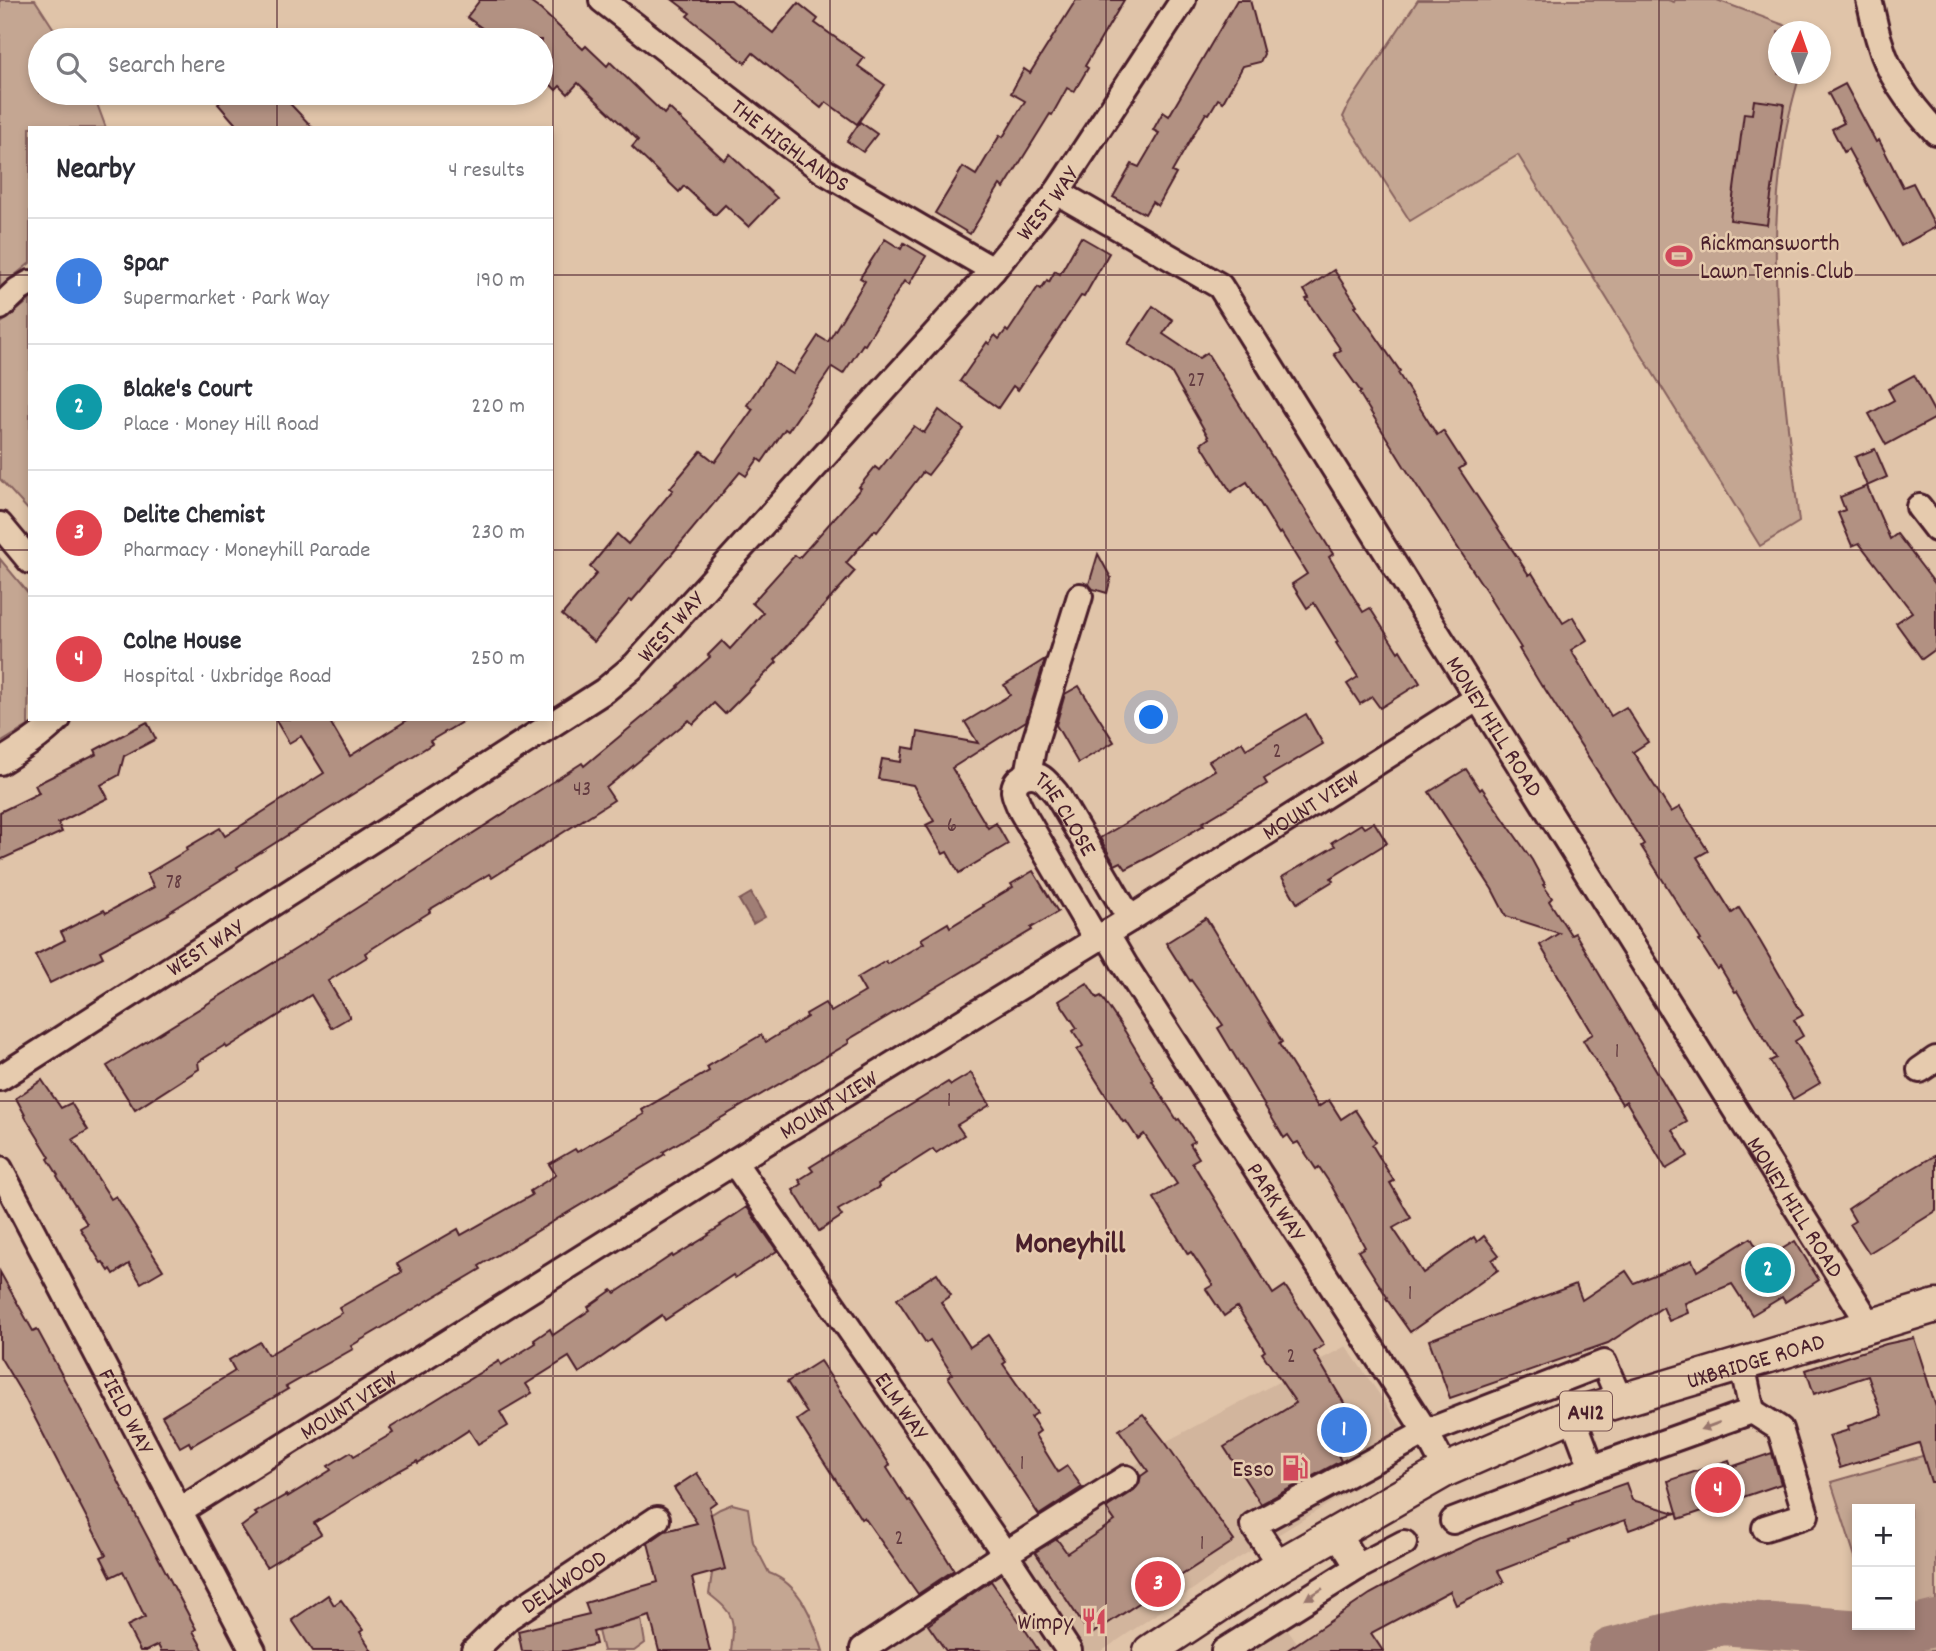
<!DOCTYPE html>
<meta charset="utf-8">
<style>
body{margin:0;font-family:Dekko,sans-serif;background:#f2f2f3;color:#2b2b33}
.controls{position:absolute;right:21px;bottom:21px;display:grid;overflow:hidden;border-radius:0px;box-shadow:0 4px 10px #0003}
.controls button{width:63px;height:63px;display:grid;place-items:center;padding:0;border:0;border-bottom:2px solid #e1e1e2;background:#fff;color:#2b2b33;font:35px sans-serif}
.compass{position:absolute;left:1768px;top:21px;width:63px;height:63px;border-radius:50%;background:#fff;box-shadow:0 4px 10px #0003;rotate:2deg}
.you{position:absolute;left:1152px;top:718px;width:24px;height:24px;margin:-18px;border:5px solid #fff;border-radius:50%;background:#1a73e8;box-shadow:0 0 0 10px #1a73e833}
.badge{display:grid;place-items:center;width:46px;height:46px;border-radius:50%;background:#0f766e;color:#fff;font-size:23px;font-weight:700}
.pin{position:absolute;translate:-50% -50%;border:4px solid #fff;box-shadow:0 2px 7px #0006}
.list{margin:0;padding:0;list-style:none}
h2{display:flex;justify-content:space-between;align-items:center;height:91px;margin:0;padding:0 28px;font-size:30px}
h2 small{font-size:23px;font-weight:400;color:#7c7c81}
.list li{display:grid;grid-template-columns:46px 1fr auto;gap:21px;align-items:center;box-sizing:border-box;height:126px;padding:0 28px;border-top:2px solid #e1e1e2}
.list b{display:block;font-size:26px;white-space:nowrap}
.list p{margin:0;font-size:23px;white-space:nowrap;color:#7c7c81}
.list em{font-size:23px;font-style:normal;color:#7c7c81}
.icon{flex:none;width:38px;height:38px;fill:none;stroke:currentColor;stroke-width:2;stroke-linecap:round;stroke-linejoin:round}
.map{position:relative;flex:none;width:1936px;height:1651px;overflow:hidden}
.search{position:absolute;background:#fff;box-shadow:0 4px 10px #0003;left:28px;top:28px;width:525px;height:77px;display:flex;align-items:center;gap:18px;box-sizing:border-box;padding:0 24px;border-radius:38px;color:#7c7c81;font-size:26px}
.panel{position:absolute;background:#fff;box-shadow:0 4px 10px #0003;left:28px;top:126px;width:525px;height:595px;border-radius:0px}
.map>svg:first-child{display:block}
</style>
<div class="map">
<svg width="1936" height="1651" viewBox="0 0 1936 1651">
<rect width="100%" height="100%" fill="#e0c4a9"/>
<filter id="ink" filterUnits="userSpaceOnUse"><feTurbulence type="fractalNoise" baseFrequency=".0143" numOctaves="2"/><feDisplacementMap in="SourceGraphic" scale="14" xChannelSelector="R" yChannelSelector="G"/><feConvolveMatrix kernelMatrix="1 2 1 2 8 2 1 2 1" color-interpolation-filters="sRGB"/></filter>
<g filter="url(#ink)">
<g fill="#d2b59d">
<path d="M1346,1346L1404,1430L1410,1455L1239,1558L1102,1651H851L1031,1529L1135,1466L1154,1448Z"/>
<path d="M1282,1621L1303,1651H1236Z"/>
</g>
<g fill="#c4a692" stroke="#87625e" stroke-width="2">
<path d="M0,0H35L61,40H40V93H93L106,128H30V263L0,287Z"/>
<path d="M1418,0H1668L1674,2L1675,0H1717L1800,31L1778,32V74H1800C1794,96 1787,119 1784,142C1764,267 1785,397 1799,522L1760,546L1518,155L1410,221L1343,117L1349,104Z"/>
<path d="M30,300V512L0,479V324Z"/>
<path d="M0,559L30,595L28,726L0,743Z"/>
<path d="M1936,1452V1615L1910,1621V1509H1857V1563L1831,1482Z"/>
<path d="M732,1504L748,1508L753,1542L769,1573C801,1584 814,1621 823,1651H731C735,1619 735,1614 709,1594L713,1567L710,1515L720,1509Z"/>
<path d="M641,1619L645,1643L634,1651H603L598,1631Z"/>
<path d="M1936,1632V1651H1880Z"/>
</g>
<path fill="#a07e74" stroke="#7e5857" stroke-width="2" d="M751,893L765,917L753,924L739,900Z"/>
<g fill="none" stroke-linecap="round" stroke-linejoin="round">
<path stroke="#a07e74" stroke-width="46" d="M1611,1651L1722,1622L1888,1635L1936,1623"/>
</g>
<g fill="#b29182" stroke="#4a1f2b" stroke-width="2">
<path d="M480,0H527L541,10L583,49L586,46L607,66L610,62L664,114L669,108L724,160L730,154L777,198L749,227L725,205L715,215L684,186L679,192L632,147L638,140L578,83L568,94L560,86L556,90L541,75V40H498L467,17Z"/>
<path d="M673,0H731L773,33L798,3L818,19L815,23L864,58L858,66L885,85L857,124L826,102L821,108L753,53L745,63L687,16L690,13Z"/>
<path d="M1076,0H1124L1085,66L1088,68L1074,92L1067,88L1052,115L1050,114L1004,188L1000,185L970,234L935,213L963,167L976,175L1000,135L1003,137L1025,101L1011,93L1024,69L1030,73Z"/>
<path d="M1237,0H1250L1264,54L1260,62L1243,66L1223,102L1218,99L1209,114L1206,113L1172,172L1176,174L1158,206L1152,202L1145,214L1113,197L1132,164L1139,167L1159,133L1153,130L1163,112L1169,116Z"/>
<path d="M1845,84L1876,142L1879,140L1903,187L1913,183L1936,227L1901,246L1848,149L1844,152L1832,129L1844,123L1828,93Z"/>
<path d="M230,93H280L313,128H239L218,104Z"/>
<path d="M1754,100L1784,104L1767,225L1730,220L1744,113L1752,114Z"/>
<path d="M860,122L877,134L863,152L847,141Z"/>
<path d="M1081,237L1109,253L1084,297L1081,296L1018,390L1013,386L998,408L960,381L987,342L989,344L995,335L999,339L1006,330L1008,332L1038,287L1041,289L1047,280L1049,282L1055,271L1060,274Z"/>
<path d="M885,239L901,249L904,243L926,256L909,284L904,281L865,345L863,344L843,374L832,367L788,431L785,429L762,462L758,459L746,476L740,472L666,561L632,601L629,600L594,642L562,615L597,573L590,567L617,534L628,544L673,490L670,488L701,451L715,462L753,409L747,405L775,363L793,374L818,336L828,342L865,281L860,278Z"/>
<path d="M1334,270L1357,305L1355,306L1400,371L1398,373L1437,435L1443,431L1465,465L1459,469L1529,575L1532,573L1563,623L1573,617L1587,640L1571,650L1611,716L1626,707L1648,742L1633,752L1671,812L1680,807L1708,851L1697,857L1732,913L1739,908L1760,941L1803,1015L1794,1020L1803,1036L1795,1041L1820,1083L1793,1099L1770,1061L1776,1058L1737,991L1735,992L1720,967L1717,969L1699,941L1701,940L1641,846L1644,844L1543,686L1542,687L1519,649L1521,648L1490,599L1491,598L1404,466L1359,393L1361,392L1334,354L1341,350L1306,299L1309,298L1304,290Z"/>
<path d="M1153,306L1173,320L1163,334L1199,358L1207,353L1333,554L1329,557L1363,612L1370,608L1398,652L1400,650L1420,683L1380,708L1372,697L1360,704L1347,684L1358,677L1336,643L1338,642L1314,603L1307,608L1292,584L1307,574L1281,532L1279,534L1247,482L1231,492L1201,444L1209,438L1171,372L1128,344Z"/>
<path d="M1914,375L1936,415V418L1886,445L1869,414L1894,400L1888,389Z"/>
<path d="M939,410L964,429L928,475L923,472L877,532L875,530L846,563L855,571L775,660L777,662L725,714L714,703L693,724L689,720L606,788L614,800L492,878L489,874L429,910L430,912L365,953L367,957L328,981L350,1017L331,1028L311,995L227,1048L225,1045L198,1062L199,1069L135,1110L107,1066L302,945L349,913L582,763L584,766L679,687L678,686L710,657L708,655L722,641L730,649L763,613L752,603L795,555L799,558L861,488L859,487L875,467L879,470L914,426L924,433Z"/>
<path d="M1875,449L1887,477L1867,486L1855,457Z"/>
<path d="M1867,486L1890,539L1897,534L1936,585V649L1922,659L1896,623L1912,612L1859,543L1852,546L1838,513L1845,510L1840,497Z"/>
<path d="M1098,554L1111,578L1107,593L1093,589L1089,584Z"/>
<path d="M1045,659L1026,721L952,768L988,828L996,823L1008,844L959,873L947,852L943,854L926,825L934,821L913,785L878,779L882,759L901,762L903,747L915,749L918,732L978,743L965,722L1010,695L1004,685Z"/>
<path d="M1079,686L1114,742L1078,763L1056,725L1065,694Z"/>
<path d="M1306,714L1323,744L1264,779L1267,784L1202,823L1204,825L1151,856L1126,869L1121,862L1115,865L1100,838L1215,770L1209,761L1242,742L1246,749Z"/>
<path d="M275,719H330L329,720L350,756L409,719H467L430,741L432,744L237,867L238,869L168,913L169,914L100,951L103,957L50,983L35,955L65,940L61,932L104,910L106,913L154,887L147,874L187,850L186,848L220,828L225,836L324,773L301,736L289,743Z"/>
<path d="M147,722L156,739L124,756L119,775L101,785L108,798L58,823L62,832L0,860V812L39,793L35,785L97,754L95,750Z"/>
<path d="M1466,769L1480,790L1482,788L1532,860L1545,884L1543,885L1552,898L1549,901L1571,935L1575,933L1687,1122L1673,1130L1688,1156L1666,1169L1626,1101L1622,1104L1583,1040L1593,1034L1540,945L1559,933L1506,916L1492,889L1429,792Z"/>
<path d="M1374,822L1387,843L1331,878L1333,881L1297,903L1282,877L1335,846L1332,842L1361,824L1364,828Z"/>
<path d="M1033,871L1058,912L1031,928L1032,930L848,1040L849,1043L663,1152L665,1154L479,1266L481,1269L351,1346L353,1349L286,1387L288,1389L191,1446L189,1442L180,1447L162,1416L235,1371L229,1360L260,1342L268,1355L342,1313L339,1308L402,1272L397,1264L458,1229L461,1235L532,1195L530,1191L556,1175L549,1164L575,1149L577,1152L644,1114L642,1110L709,1071L707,1067L761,1035L766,1042L807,1017L806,1014L825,1003L831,1012L865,992L857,978L886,961L888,964L924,943L921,939L948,923L950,927L984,906L983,905L1013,887L1011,884Z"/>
<path d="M1206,918L1282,1042L1279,1044L1318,1107L1329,1100L1341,1119L1355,1110L1376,1142L1372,1145L1394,1181L1390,1183L1411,1218L1393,1228L1423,1273L1474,1237L1477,1242L1484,1236L1499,1255L1492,1260L1498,1270L1410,1332L1386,1298L1387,1297L1358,1251L1365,1247L1331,1185L1319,1167L1316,1169L1298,1142L1294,1144L1288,1135L1284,1138L1218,1028L1223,1025L1191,980L1190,981L1166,943Z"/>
<path d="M1087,983L1097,998L1101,996L1126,1033L1154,1080L1152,1081L1177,1120L1179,1119L1194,1141L1190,1144L1199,1158L1192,1162L1273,1294L1285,1286L1324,1345L1314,1352L1364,1437L1337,1453L1341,1461L1261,1504L1224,1447L1296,1403L1262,1353L1265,1351L1237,1307L1224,1316L1206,1289L1213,1285L1191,1252L1188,1254L1154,1198L1177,1184L1144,1134L1138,1139L1126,1121L1123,1122L1077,1050L1083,1046L1073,1031L1077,1028L1059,1001Z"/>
<path d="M971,1073L990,1105L957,1125L964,1135L936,1153L933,1149L878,1184L879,1187L838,1210L842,1216L819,1231L793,1190L802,1184L799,1180L813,1171L810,1167L948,1082L951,1085Z"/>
<path d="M42,1080L61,1108L71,1103L88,1130L73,1139L111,1199L116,1196L163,1270L141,1283L129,1264L114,1274L111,1269L109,1271L103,1262L101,1263L80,1228L87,1224L57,1176L58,1175L48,1159L50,1157L24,1115H25L16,1098Z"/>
<path d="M1936,1155V1211L1869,1253L1850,1224L1855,1221L1848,1209L1876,1190Z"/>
<path d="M747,1207L777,1251L735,1278L733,1275L665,1320L662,1315L579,1373L569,1357L526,1384L532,1393L500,1412L508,1426L478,1444L469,1430L418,1463L417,1461L395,1473L314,1523L321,1534L266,1567L241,1527L257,1515L255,1513L286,1495L287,1497L331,1470L328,1466L351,1452L354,1456L393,1433L390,1428L499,1361L501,1365L536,1343L534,1340L550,1329L553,1335L590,1310L588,1307L612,1290L615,1293L672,1255L673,1257L709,1235L708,1234L721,1226L720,1225Z"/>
<path d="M1751,1238L1764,1260L1795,1241L1819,1280L1785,1302L1782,1297L1752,1315L1732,1284L1685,1303L1688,1313L1669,1321L1663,1307L1608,1343L1450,1398L1429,1340L1576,1284L1582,1300L1626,1271L1634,1283L1692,1260L1697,1271Z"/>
<path d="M0,1272L33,1331L37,1329L95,1436L129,1502L196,1629L193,1631L204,1651H161L158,1645L146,1651H140L127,1626L145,1617L123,1571L111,1577L101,1557L106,1555L24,1397L0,1357Z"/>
<path d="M937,1273L951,1295L941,1302L970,1347L988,1335L1006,1362L1003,1364L1037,1413L1031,1417L1040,1431L1035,1435L1058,1472L1067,1466L1082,1487L1039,1515L948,1377L952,1374L930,1340L926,1343L897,1299Z"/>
<path d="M1914,1338L1936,1407V1482H1931L1919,1443L1840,1468L1829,1436L1849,1430L1848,1426L1882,1415L1868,1376L1814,1394L1806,1370L1886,1344Z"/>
<path d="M820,1361L890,1465L887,1468L908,1501L910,1500L954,1570L918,1594L864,1517L861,1519L797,1420L807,1413L787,1382Z"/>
<path d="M1143,1414L1165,1442L1234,1541L1090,1635L1035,1552L1057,1539L1067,1553L1115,1521L1106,1508L1134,1490L1139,1484L1141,1476L1148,1471L1119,1430Z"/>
<path d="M1772,1453L1781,1484L1679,1519L1668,1481L1729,1460L1731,1467Z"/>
<path d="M697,1473L716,1502L709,1507L725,1569L692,1578L710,1651H659L650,1616L593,1632L596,1644L567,1651H522L518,1631L589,1614L585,1603L658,1582L648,1543L665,1531L697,1523L674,1488Z"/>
<path d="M1626,1483L1632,1500L1676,1513L1629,1530L1625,1520L1569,1541L1570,1543L1498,1571L1504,1582L1456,1605L1450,1591L1371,1633L1383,1651H1286L1370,1594L1427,1563L1482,1538L1573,1504L1572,1502Z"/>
<path d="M991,1581L1026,1631L1039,1651H946L928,1625L935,1620V1619Z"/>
<path d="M328,1595L334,1605L341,1600L363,1630L360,1632L372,1651H313L292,1620Z"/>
</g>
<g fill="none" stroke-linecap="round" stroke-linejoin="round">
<g stroke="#4a1f2b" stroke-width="30">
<g id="minor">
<path id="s1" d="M602,0L791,147L825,172L993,270"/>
<path d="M1869,0C1873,14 1875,29 1880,43C1889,76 1913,108 1936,132"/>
<path id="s2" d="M1057,192L1220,286L1870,1325"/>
<path d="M0,307L18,290L30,283"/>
<path d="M1919,507L1936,529"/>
<path d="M0,525L30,561"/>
<path d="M0,762C21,749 40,737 58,719"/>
<path d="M1028,775L1033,748L1080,596"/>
<path id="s3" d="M1106,933L1126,967L1426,1432L1446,1470"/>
<path id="s4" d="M1096,939L1022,812C1019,806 1015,798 1014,791C1014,777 1029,772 1040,777C1046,780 1051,788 1056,793L1130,919"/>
<path d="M1920,1070L1936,1059"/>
<path id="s5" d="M0,1078L604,691L635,665L993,270L1057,192L1183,0"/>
<path id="s6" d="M734,1162L1005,1554L1069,1651"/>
<path id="s7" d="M0,1169L253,1651"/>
<path d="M1752,1411L1780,1429L1806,1515L1765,1528"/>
<path d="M1592,1468L1752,1411L1742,1364"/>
<path id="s8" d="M179,1511L734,1162L1130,919L1478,698"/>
<path d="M1453,1521L1592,1468L1572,1415"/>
<path d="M1280,1565L1253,1525L1426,1432L1604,1363L1620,1401"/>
<path d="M1358,1567L1404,1543"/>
<path d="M863,1649L1005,1554L1126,1478"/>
<path id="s9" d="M474,1651L509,1617L657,1519"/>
<path d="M1224,1651L1358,1567L1336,1532"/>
</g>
</g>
<g stroke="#4a1f2b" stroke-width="37">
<g id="major">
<path id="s10" d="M1150,1651L1280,1565L1446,1470L1572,1415L1936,1306"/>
</g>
</g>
<use href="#minor" stroke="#e6cbae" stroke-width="24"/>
<use href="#major" stroke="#e6cbae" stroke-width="32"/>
</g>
<defs><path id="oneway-solid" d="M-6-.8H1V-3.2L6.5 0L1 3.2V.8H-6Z" transform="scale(1.75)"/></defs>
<g fill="#98756c">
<use href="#oneway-solid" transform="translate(1710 1426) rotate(160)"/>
<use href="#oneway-solid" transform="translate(1314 1594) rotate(148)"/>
</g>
</g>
<path fill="none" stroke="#4a1f2b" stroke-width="2" stroke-opacity="0.55" d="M277,0V40M553,0V1651M830,0V1651M1106,0V1651M1383,0V1651M1659,0V1651M277,93V128M0,275H30M551,275H1936M0,550H30M551,550H1936M277,719V1651M0,826H1936M0,1101H1936M0,1376H1936"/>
<defs>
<g id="stadium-bare" transform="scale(2.1)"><path d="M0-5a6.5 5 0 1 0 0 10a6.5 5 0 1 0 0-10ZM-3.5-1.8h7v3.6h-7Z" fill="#d1495b" stroke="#e6cbae" stroke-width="2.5" paint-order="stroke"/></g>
<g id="fuel-bare" transform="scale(2.1)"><path d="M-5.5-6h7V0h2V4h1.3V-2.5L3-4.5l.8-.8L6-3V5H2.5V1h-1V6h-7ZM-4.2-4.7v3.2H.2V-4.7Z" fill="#d1495b" stroke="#e6cbae" stroke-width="2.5" paint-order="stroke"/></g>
<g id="restaurant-bare" transform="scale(2.1)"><path d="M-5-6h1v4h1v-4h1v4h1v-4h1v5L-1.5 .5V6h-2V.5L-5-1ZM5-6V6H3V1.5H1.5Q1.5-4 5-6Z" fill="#d1495b" stroke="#e6cbae" stroke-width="2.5" paint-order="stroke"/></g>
</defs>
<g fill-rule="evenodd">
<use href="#stadium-bare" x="1679" y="256"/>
<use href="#fuel-bare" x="1295" y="1468"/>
<use href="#restaurant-bare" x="1094" y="1621"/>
</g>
<g text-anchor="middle" stroke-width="5" stroke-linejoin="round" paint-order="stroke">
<g font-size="21" fill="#643c41">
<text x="1196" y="386">27</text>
<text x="1277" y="757">2</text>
<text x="582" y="795">43</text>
<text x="952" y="831">6</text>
<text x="174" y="888">78</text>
<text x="1617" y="1057">1</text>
<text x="949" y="1106">1</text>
<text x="1410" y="1299">1</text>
<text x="1291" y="1362">2</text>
<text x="1022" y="1469">1</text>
<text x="899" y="1544">2</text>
<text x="1202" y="1549">1</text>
</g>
<rect fill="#e6cbae" stroke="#795352" stroke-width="2" x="1560" y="1391.5" width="52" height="39" rx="5"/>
<g font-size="23" font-weight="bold" fill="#4a1f2b">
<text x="1586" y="1419">A412</text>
</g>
<g font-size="24" fill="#4a1f2b" stroke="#e6cbae">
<text dy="8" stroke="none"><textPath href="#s1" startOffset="238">THE HIGHLANDS</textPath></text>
<text dy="8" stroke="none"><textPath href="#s5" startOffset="1377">WEST WAY</textPath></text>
<text dy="8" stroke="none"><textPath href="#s5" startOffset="810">WEST WAY</textPath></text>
<text dy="8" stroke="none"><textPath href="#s2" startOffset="707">MONEY HILL ROAD</textPath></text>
<text dy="8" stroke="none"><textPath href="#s8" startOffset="1334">MOUNT VIEW</textPath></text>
<text dy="8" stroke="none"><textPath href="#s4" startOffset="250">THE CLOSE</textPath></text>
<text dy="8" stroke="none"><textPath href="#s5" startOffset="243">WEST WAY</textPath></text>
<text dy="8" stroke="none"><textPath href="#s8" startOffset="766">MOUNT VIEW</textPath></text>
<text dy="8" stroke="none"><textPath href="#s3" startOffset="318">PARK WAY</textPath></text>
<text dy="8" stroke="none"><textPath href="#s2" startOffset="1274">MONEY HILL ROAD</textPath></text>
<text dy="8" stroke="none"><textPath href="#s10" startOffset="676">UXBRIDGE ROAD</textPath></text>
<text dy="8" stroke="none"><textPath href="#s8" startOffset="200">MOUNT VIEW</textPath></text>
<text dy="8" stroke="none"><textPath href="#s6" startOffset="296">ELM WAY</textPath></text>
<text dy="8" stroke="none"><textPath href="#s7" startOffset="273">FIELD WAY</textPath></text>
<text dy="8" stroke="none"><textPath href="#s9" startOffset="114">DELLWOOD</textPath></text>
</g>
<g font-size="24" fill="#4a1f2b" stroke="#e6cbae" text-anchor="end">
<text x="1700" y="250" text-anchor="start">Rickmansworth<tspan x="1700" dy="28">Lawn Tennis Club</tspan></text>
<text x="1274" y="1476">Esso</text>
<text x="1073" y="1629">Wimpy</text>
</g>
<g font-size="32" font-weight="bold" fill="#4a1f2b" stroke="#e6cbae">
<text x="1070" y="1252">Moneyhill</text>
</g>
</g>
</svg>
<div class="controls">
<button>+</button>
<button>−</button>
</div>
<svg class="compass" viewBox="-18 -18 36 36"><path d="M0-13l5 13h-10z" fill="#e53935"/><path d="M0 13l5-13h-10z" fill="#7c7c81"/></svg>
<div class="you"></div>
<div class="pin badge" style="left:1344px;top:1430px;background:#3f7fe0">1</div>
<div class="pin badge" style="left:1768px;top:1270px;background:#0f9aa8">2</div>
<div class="pin badge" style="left:1158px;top:1584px;background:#e0444e">3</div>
<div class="pin badge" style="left:1718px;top:1490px;background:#e0444e">4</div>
<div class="search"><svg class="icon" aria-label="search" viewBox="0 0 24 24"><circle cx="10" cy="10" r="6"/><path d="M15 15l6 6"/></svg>Search here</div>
<section class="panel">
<h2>Nearby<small>4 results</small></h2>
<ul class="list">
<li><span class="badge" style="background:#3f7fe0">1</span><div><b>Spar</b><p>Supermarket · Park Way</p></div><em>190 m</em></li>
<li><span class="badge" style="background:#0f9aa8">2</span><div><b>Blake's Court</b><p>Place · Money Hill Road</p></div><em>220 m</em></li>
<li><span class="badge" style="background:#e0444e">3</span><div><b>Delite Chemist</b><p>Pharmacy · Moneyhill Parade</p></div><em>230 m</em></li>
<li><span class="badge" style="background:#e0444e">4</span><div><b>Colne House</b><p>Hospital · Uxbridge Road</p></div><em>250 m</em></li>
</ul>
</section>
</div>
